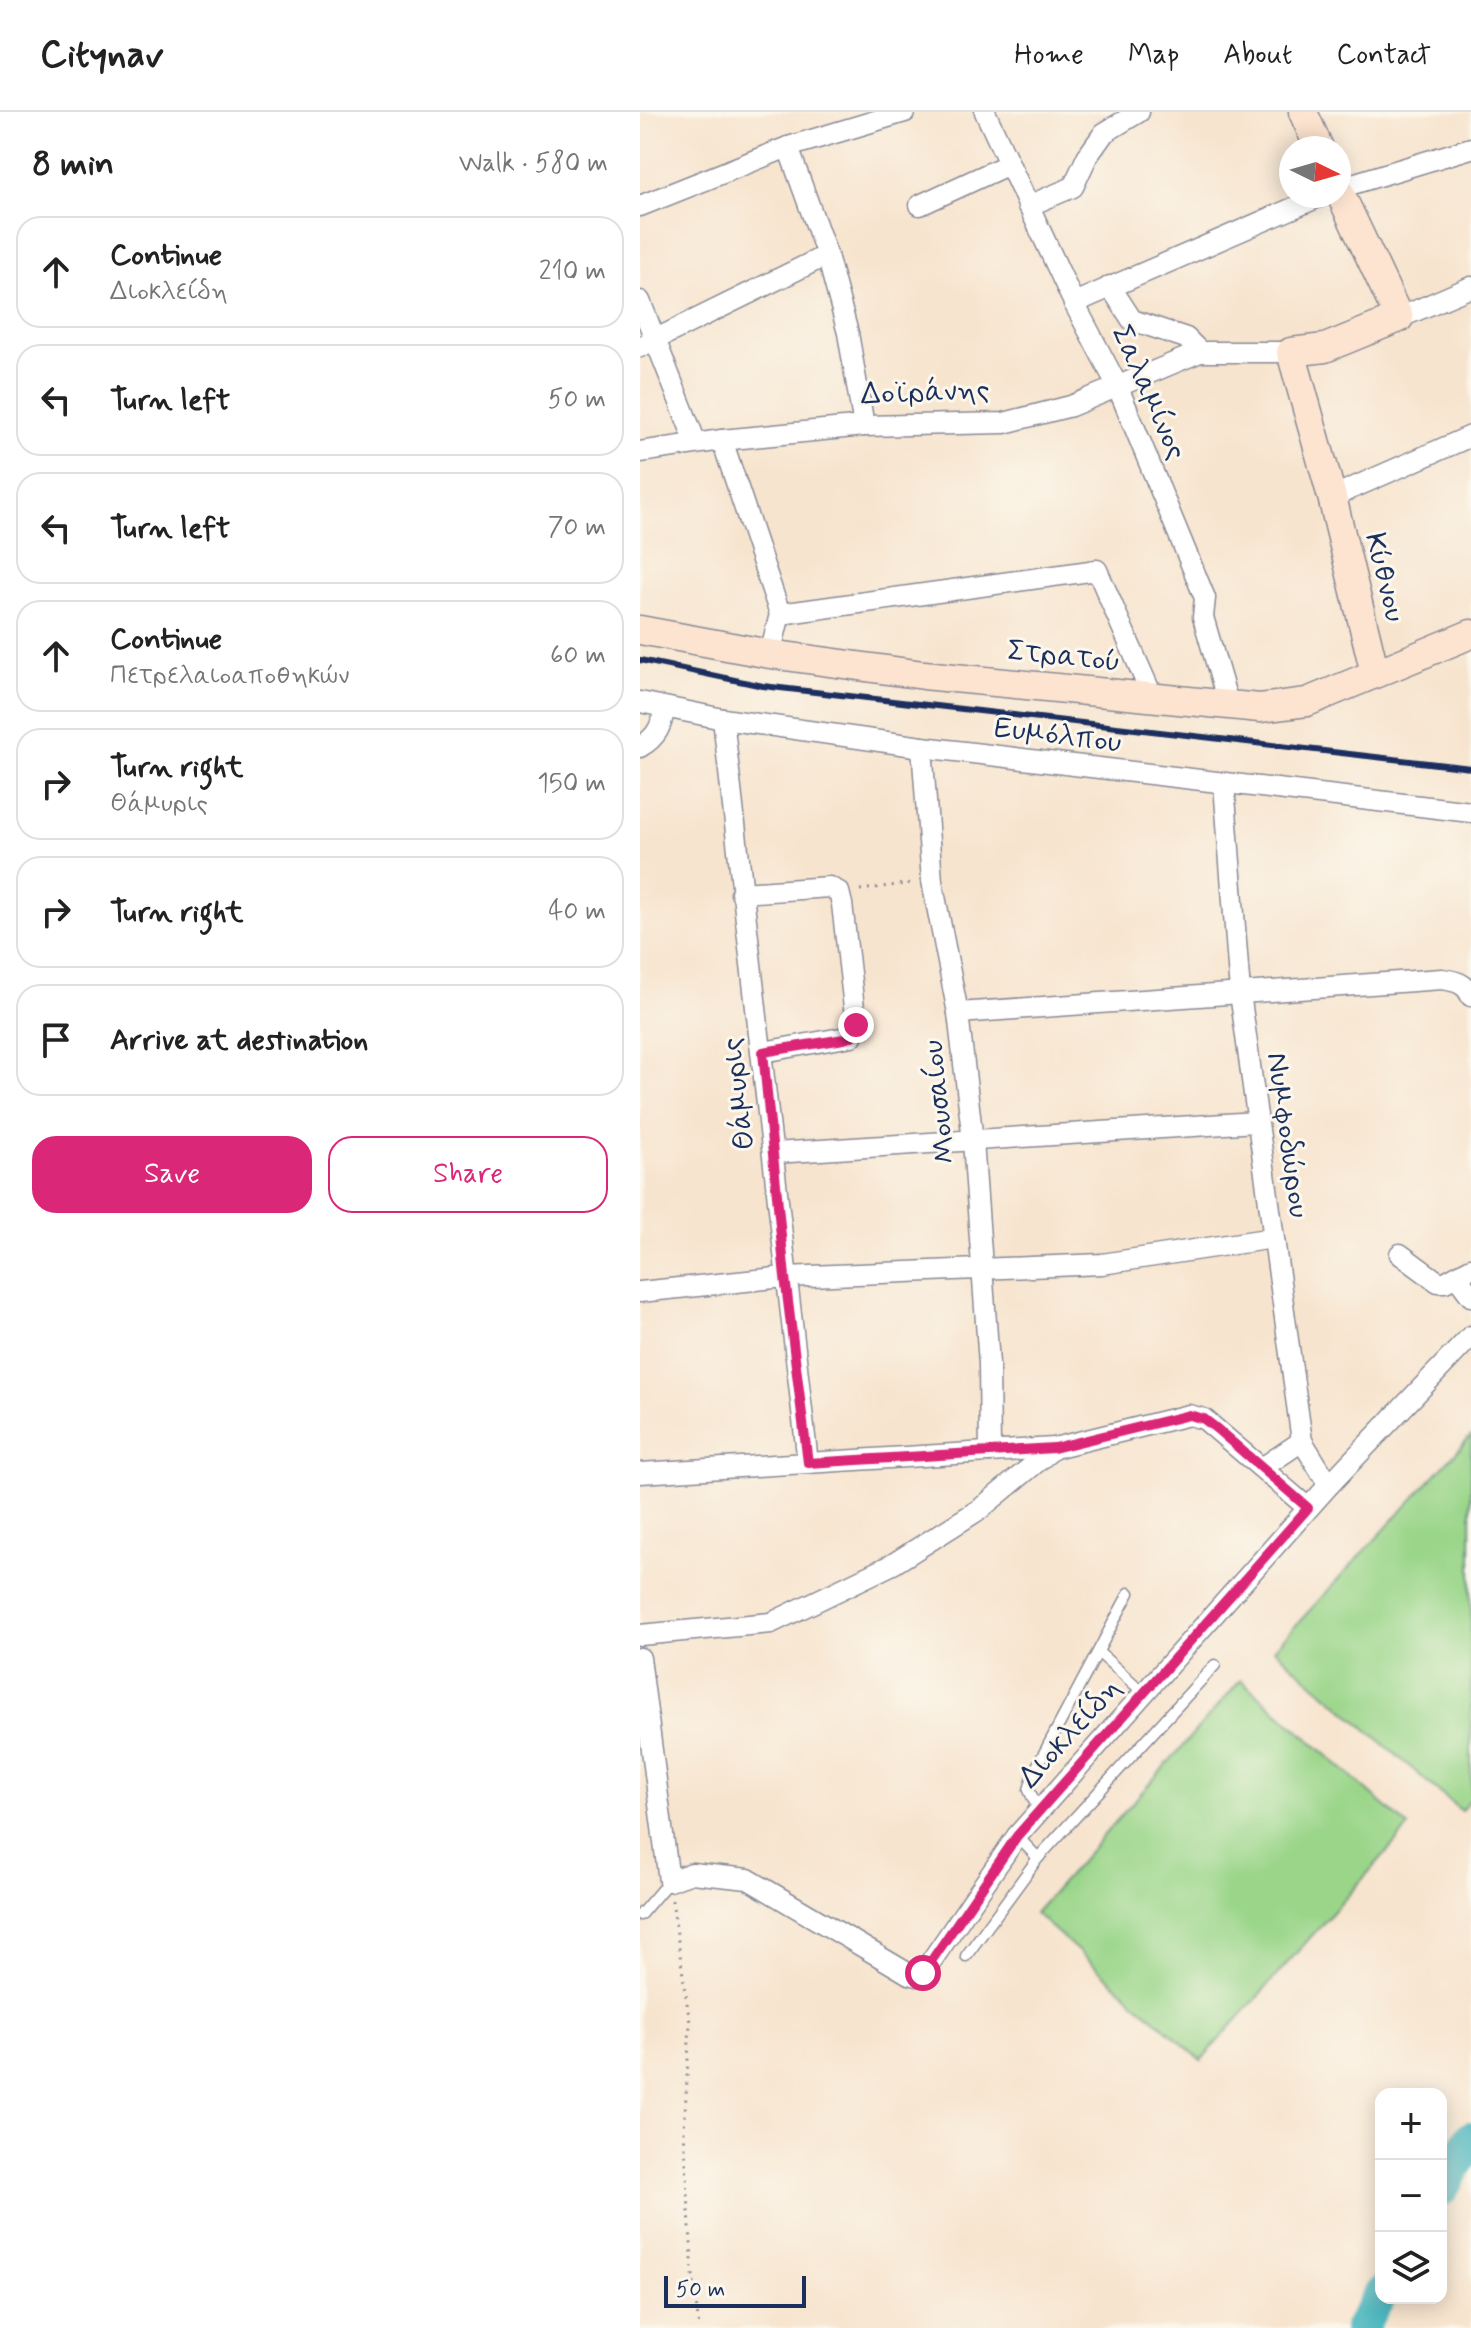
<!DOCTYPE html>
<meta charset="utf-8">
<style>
body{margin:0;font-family:Mynerve,sans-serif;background:#f6f6f6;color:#222}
.controls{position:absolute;right:24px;bottom:24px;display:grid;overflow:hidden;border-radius:16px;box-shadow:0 4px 20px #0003}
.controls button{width:72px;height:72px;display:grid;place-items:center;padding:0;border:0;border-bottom:2px solid #e0e0e0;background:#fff;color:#222;font:40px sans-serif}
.compass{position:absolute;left:639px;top:24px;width:72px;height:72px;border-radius:50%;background:#fff;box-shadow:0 4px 20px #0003;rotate:95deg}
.scale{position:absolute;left:24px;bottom:20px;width:142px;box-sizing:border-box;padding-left:8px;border:4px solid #1b2f5e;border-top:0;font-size:22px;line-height:28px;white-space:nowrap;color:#1b2f5e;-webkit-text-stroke:6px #fbf7ec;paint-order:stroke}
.stop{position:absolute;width:24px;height:24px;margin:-18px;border:6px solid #db2777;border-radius:50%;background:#fff}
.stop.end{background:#db2777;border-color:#fff;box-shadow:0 2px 8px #0008}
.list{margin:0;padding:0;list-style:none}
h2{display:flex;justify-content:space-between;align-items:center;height:104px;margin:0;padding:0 32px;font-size:34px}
h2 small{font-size:26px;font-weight:400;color:#767676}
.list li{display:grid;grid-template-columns:52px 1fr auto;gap:24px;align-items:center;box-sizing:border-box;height:112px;margin:0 16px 16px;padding:0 16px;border:2px solid #e0e0e0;border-radius:24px}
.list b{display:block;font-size:30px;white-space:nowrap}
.list p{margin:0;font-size:26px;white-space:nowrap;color:#767676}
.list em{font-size:26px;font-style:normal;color:#767676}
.actions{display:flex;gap:16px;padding:24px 32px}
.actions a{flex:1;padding:18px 0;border:2px solid #db2777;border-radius:24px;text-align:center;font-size:28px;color:#db2777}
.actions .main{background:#db2777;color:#fff}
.icon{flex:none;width:44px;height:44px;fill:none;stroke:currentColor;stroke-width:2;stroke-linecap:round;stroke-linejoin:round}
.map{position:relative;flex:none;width:831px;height:2216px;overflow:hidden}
header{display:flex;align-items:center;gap:48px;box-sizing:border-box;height:112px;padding:0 40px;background:#fff;border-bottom:2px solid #e0e0e0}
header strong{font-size:38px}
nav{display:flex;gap:44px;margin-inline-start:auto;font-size:28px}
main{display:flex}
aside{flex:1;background:#fff}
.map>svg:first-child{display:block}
</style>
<header>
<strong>Citynav</strong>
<nav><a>Home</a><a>Map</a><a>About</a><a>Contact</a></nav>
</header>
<main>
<aside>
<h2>8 min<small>Walk · 580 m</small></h2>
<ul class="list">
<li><svg class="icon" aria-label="ahead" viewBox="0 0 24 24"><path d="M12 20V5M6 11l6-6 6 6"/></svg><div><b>Continue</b><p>Διοκλείδη</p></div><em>210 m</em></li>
<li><svg class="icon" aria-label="left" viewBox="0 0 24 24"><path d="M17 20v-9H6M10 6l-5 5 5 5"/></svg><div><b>Turn left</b></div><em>50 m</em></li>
<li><svg class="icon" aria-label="left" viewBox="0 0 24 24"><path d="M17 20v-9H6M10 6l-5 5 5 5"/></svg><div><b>Turn left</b></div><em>70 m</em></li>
<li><svg class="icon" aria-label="ahead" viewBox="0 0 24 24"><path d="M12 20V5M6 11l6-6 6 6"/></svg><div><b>Continue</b><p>Πετρελαιοαποθηκών</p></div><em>60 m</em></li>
<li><svg class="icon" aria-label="right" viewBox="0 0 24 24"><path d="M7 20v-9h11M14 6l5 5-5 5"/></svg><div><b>Turn right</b><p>Θάμυρις</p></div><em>150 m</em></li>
<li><svg class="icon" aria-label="right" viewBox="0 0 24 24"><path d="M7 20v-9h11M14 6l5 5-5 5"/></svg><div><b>Turn right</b></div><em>40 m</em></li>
<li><svg class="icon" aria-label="arrive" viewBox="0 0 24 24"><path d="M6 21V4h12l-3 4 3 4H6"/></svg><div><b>Arrive at destination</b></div></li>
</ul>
<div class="actions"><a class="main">Save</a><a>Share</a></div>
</aside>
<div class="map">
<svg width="831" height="2216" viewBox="0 0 831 2216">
<rect width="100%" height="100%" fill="#fbf7ec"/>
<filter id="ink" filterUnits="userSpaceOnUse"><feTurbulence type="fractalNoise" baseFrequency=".0125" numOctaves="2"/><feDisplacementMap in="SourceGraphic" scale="16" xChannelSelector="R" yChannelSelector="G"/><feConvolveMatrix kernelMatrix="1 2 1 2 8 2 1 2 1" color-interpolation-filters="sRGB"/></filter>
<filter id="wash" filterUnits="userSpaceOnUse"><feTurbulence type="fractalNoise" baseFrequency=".006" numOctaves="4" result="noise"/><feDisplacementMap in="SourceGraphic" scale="32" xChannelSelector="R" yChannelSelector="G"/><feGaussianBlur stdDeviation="1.8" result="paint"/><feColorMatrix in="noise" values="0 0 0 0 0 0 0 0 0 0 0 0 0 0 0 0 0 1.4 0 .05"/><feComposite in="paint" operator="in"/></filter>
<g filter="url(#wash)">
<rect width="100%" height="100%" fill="#f7e4ce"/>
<g fill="#9ad589" stroke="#5a8274" stroke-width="2">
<path d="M831,1324V1686L821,1699L634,1537Z"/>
<path d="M601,1568L769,1715L561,1948L395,1801Z"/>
</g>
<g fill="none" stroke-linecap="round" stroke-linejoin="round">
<g stroke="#46b5bd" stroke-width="34">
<path d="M801,2078L831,2026"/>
<path d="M721,2216L741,2181"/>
</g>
</g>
</g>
<g filter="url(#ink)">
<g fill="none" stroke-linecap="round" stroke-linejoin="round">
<g stroke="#898a96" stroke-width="13">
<g id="lane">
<path d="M458,1540L504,1581"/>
<path d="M399,1699L389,1678L394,1660L489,1481"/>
<path d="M377,1724L398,1746"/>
<path d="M0,1803L29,1769"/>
<path d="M326,1844L398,1746L575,1553"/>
</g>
</g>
<g stroke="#898a96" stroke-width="23">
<g id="street">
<path d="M345,0L434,191L477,273L565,486L563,505L589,595"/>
<path d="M148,35L187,143L208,221L224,314"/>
<path d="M699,76L831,36"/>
<path d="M280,93L369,52"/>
<path d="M0,94L148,35L265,0"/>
<path d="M388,94L433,75L447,45L464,21L499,0"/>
<path d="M470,174L492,208L546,226L560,240"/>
<path d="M0,189L56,331"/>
<path d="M434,191L681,84"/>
<path d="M759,206L831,175"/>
<path d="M0,235L187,143"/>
<path d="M82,328L140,502L130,542"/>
<path d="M0,340L82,328L224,314L364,311L431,294L560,240H651"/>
<path d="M692,385L831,324"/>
<path d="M140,502L457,458L513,586"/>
<path d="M0,590L83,607L282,635L831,700"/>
<path d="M83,607L168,1351"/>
<path d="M0,635C17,625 21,615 25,596"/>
<path d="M282,635L292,769L318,901L333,1029L349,1252L350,1340"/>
<path d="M584,672L600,881L662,1329L689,1373"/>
<path d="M101,781L189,775L199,780L202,792L216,913L212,924L123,940"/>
<path d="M318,901L802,867C815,869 826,871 831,884"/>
<path d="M134,1041L616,1010"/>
<path d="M760,1142L798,1170H805L831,1156"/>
<path d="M816,1164L831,1184"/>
<path d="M0,1180L145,1165L462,1152L633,1126"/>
<path d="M622,1356L662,1329"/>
<path d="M0,1361L414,1336L549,1303L564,1307L668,1396"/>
<path d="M0,1523L131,1511L253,1452L340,1397L414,1336"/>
<path d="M0,1546L29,1769L52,1761L108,1767L269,1862L278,1864L283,1861L377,1724L689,1373L831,1224"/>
</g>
</g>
<g stroke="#898a96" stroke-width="31">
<g id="secondary">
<path d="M663,0L679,36"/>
<path d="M699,79L759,206L685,236L651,240L692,385L735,561"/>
<path d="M0,518L130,542L284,563L620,596L667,590L831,522"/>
</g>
</g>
<g stroke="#898a96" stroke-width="3" stroke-dasharray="2 6" stroke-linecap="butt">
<path d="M220,778L272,771"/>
<path d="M32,1788L50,1911L44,2019L53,2163L59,2216"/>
</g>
<use href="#lane" stroke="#fff" stroke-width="10"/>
<use href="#street" stroke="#fff" stroke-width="20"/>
<use href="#secondary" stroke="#fde4d0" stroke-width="28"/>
<path stroke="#1b2f5e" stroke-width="6" d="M0,548L123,574L831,656"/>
</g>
</g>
<g fill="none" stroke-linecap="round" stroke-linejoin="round" filter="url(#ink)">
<path stroke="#db2777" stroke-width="10" d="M216,913L212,924L204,927L123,940L145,1165L168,1351L414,1336L549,1303L564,1307L577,1317L668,1396L377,1724L283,1861"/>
</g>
<g text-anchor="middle" stroke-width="6" stroke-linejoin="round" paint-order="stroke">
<g font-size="30" fill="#1b2f5e" stroke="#fbf7ec">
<text transform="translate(285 279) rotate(-2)" y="10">Δοϊράνης</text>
<text transform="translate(510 280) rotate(66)" y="10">Σαλαμίνος</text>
<text transform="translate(746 465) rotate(76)" y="10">Κύθνου</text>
<text transform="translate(424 543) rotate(6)" y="10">Στρατού</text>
<text transform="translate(418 622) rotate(7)" y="10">Ευμόλπου</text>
<text transform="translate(97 982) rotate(-97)" y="10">Θάμυρις</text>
<text transform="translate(298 990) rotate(-96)" y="10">Μουσαίου</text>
<text transform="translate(649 1023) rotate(82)" y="10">Νυμφοδώρου</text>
<text transform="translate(429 1620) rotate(-48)" y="10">Διοκλείδη</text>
</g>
</g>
</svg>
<div class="controls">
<button>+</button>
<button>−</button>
<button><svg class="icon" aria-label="layers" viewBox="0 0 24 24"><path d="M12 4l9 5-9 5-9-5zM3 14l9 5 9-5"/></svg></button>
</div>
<svg class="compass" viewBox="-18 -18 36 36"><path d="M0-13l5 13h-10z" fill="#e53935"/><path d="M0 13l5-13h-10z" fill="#767676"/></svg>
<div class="scale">50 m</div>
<div class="stop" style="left:283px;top:1861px"></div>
<div class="stop end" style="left:216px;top:913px"></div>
</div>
</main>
